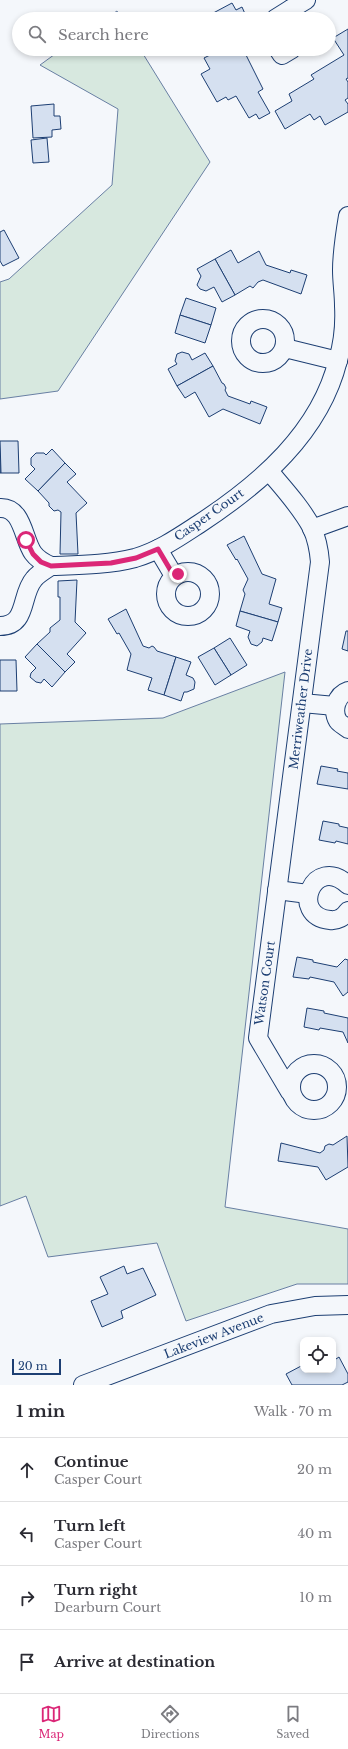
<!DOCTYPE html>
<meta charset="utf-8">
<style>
body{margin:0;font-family:"Libre Baskerville",serif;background:#f7f7f7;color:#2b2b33}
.controls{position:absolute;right:12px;bottom:12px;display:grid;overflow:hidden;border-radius:8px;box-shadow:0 2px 6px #0003}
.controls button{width:36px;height:36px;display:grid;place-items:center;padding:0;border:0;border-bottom:1px solid #e1e1e2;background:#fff;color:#2b2b33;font:20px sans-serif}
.scale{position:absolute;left:12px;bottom:10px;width:49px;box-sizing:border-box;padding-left:4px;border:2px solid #1d3f73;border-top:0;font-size:11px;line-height:14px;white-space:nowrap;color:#1d3f73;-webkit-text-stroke:3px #f4f7fb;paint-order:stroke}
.stop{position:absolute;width:12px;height:12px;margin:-9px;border:3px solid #db2777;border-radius:50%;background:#fff}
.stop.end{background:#db2777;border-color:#fff;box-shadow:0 1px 4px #0008}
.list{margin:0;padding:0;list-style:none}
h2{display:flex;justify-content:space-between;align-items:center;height:52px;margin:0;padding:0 16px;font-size:17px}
h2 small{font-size:13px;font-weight:400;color:#7c7c81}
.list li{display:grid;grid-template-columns:26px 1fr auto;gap:12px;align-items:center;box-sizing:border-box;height:64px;padding:0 16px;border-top:1px solid #e1e1e2}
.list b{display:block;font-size:15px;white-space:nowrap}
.list p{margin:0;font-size:13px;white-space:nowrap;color:#7c7c81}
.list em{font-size:13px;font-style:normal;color:#7c7c81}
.icon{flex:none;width:22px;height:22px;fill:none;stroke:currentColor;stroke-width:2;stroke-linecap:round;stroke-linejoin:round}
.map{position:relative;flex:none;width:348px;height:1385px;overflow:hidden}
.search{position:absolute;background:#fff;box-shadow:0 2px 6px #0003;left:12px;right:12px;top:12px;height:44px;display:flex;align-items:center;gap:10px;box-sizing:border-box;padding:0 14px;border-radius:22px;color:#7c7c81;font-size:15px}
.sheet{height:308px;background:#fff}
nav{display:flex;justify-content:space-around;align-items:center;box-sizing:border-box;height:56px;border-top:1px solid #e1e1e2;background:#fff;font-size:11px;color:#7c7c81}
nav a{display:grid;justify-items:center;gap:2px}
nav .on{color:#db2777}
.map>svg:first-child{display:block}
</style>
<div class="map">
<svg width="348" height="1385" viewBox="0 0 348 1385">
<rect width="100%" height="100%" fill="#f4f7fb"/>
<g fill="#d7e8df" stroke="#687fa3">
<path d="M117,11L122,19H105Z"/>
<path d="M62,49H140L210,162L58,391L0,399V282L9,279L112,185L118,109L40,65Z"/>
<path d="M285,672L225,1207L348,1229V1284H297L186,1321L157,1243L48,1257L26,1196L0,1206V724L163,718Z"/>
</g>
<g fill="#d5e0f0" stroke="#1d3f73">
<path d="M232,3L236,10L242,7L246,16L241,19H202Z"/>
<path d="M348,29V78L346,79L348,82V98L345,100L348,104V112L325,125L320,116L314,120L310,114L285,129L275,111L292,101L289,94L314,79L311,75L344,55L333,38Z"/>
<path d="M217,49H243L263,89L258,92L270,113L259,119L256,114L249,118L236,96L228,100L226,97L217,102L201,74L210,69L204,58L218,51Z"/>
<path d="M54,104V116H60L61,129L52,130V137L33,138L31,106Z"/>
<path d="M47,138L49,162L33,163L31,140Z"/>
<path d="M4,230L19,258L3,266L0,261V232Z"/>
<path d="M231,250L238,263L259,251L266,265L290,273L291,270L307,275L301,294L263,280L258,282L253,288L250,286L235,295L215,259Z"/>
<path d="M215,259L235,295L222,302L214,287L206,291L200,289L197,285L201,276L197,269Z"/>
<path d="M186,298L216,308L211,325L180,315Z"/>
<path d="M180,315L211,325L205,343L175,333Z"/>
<path d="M182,352L189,354L192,360L205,353L213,366L177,386L168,369L177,364L175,361L177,354Z"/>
<path d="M213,366L222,383L224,384L226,388L225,390L228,396L250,404L251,401L267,407L260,424L223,409L209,417L195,392L185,398L177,386Z"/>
<path d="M0,441L1,473H0Z"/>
<path d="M0,441H18L19,473H1Z"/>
<path d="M52,449L65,463L38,491L25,479L35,469L31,465V458L36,453H44L46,455Z"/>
<path d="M65,463L76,474L67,482L87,503L76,513L78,554H60L61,512L58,510L54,511L49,506V503L38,491Z"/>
<path d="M244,536L262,574L276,579L269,604L282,608L278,622L240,611L245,594L243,590L248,579L237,559L236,560L227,545Z"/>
<path d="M77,580L75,622L86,633L67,654L75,662L65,672L37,644L50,632V628L60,620V597H58V581Z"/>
<path d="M126,609L143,646L149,648L152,646L154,647L157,651L176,657L164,695L148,690L152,678L127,670L131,654L119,633L117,634L108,619Z"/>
<path d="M240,611L278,622L272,641L263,638L262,642L257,646L251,644L248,637L250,631L236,626Z"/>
<path d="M346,631H348V651L342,649Z"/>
<path d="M230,638L247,665L231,675L214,648Z"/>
<path d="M37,644L65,672L52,687L44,679L41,683L36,682L30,677L31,673L36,668L25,657Z"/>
<path d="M214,648L231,675L215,685L198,657Z"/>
<path d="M176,657L191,662L186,675L193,678L195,682L194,689L187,692H184L181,701L164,695Z"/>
<path d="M0,660H16L17,691H0Z"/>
<path d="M321,766L338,769L337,771L348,773V789L317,784Z"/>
<path d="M323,821L339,824V826L348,828V844L336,841L335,843L319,840Z"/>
<path d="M297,957L313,960V962L337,967L345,959L348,960V992L343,996L334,982L310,977L309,979L293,977Z"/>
<path d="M307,1008L324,1011V1013L348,1018V1043L343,1032L320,1028L319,1030L304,1027Z"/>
<path d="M347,1136L348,1167L326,1180L318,1167L278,1161L281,1143L320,1153L324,1150L325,1146L329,1144L333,1145Z"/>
<path d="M124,1266L127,1274L143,1268L156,1295L121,1311L123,1318L102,1327L91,1301L108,1294L100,1277Z"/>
<path d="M339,1357L348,1374V1382L342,1385H292L286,1374L303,1365V1370H333V1361Z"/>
</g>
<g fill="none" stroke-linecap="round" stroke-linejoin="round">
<g stroke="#1d3f73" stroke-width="20">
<g id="minor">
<path d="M291,9L306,0"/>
<path d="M275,19L291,9L297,19"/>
<path d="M278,49L282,55L292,49"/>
<circle cx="263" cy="341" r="22"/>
<path d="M285,348L338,361"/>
<path d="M269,471C284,489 301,507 312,528C317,539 319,550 320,562L258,1038L290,1092"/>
<path d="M0,508C23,507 23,539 33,553C38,560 44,563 51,566C45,570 38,574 34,579C20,595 28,626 0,626"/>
<path d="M312,529L348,516"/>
<path d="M158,549L174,576"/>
<path d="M51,566C79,565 108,565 135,558C159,551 179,537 199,524C260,484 320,433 338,360C343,343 345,324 344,306C344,294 342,282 342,270C342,252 345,234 348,216"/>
<circle cx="188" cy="594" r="22"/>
<path d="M348,691C336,695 332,711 338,721C340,724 345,726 348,729"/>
<path d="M302,703L335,706"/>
<path d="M348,885C314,853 288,916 330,920C337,921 344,917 348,911"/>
<path d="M277,890L308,894"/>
<circle cx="314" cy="1087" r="23"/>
<path d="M83,1385L271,1314L315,1306L348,1305"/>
</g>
</g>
<use href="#minor" stroke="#f4f7fb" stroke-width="18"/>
</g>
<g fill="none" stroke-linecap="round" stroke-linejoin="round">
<path stroke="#db2777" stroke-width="5" d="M26,540L33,554L41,562L51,566L111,563L136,558L158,549L174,576L178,574"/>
</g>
<g text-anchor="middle" stroke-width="3" stroke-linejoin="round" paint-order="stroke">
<g font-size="12" fill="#1d3f73" stroke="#f4f7fb">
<text transform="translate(209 515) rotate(-35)" y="4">Casper Court</text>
<text transform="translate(301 709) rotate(-83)" y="4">Merriweather Drive</text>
<text transform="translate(265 983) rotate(-82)" y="4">Watson Court</text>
<text transform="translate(214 1336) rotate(-21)" y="4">Lakeview Avenue</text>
</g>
</g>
</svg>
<div class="controls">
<button><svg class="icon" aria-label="locate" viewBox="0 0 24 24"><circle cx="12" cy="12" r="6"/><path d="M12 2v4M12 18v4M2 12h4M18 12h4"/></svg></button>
</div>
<div class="scale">20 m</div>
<div class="stop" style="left:26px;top:540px"></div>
<div class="stop end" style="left:178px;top:574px"></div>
<div class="search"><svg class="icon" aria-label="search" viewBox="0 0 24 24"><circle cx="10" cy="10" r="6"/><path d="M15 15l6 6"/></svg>Search here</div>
</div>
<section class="sheet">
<h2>1 min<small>Walk · 70 m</small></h2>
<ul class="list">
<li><svg class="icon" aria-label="ahead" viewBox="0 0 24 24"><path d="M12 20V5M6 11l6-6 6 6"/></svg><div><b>Continue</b><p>Casper Court</p></div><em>20 m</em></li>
<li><svg class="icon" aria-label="left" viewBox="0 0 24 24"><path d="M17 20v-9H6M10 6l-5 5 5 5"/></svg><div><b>Turn left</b><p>Casper Court</p></div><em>40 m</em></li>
<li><svg class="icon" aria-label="right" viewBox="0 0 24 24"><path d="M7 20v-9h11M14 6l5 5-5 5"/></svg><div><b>Turn right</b><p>Dearburn Court</p></div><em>10 m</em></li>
<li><svg class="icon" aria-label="arrive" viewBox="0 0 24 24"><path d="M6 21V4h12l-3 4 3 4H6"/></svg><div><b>Arrive at destination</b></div></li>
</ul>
</section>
<nav>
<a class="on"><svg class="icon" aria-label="map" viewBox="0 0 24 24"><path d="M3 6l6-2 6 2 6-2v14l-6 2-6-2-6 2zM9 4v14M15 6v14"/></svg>Map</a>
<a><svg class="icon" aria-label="directions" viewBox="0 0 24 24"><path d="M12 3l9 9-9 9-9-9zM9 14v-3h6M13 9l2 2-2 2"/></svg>Directions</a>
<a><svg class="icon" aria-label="saved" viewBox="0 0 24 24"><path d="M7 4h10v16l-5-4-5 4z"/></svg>Saved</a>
</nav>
